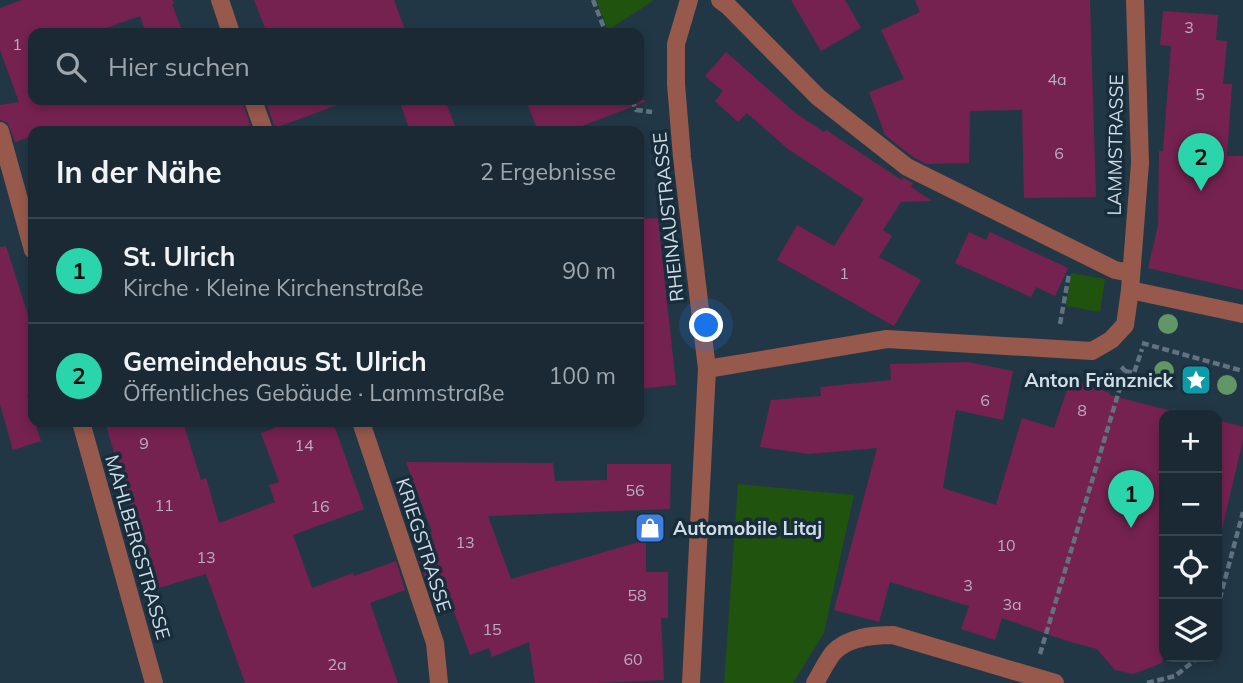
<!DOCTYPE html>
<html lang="de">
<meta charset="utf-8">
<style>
body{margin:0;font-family:Mulish,sans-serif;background:#273540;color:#f1f3f6}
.controls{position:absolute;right:21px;bottom:21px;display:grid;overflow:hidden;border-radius:14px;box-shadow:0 4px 10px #0003}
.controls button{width:63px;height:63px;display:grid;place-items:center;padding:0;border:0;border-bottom:2px solid #38454f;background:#1a2934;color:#f1f3f6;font:35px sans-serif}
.you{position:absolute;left:707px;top:326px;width:24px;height:24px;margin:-18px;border:5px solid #fff;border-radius:50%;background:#1a73e8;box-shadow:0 0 0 10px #1a73e833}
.badge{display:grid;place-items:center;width:46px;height:46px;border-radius:50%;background:#2ad5ac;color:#111;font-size:23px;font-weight:700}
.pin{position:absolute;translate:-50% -58px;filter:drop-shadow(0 2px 4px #0008)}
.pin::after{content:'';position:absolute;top:37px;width:24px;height:21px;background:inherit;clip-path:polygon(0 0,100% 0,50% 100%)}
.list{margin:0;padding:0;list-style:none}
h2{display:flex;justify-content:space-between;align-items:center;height:91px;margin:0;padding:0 28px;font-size:30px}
h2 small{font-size:23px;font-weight:400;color:#9fa6ac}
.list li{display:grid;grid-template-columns:46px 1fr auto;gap:21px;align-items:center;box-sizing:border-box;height:105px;padding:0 28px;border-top:2px solid #38454f}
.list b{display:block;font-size:26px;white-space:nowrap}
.list p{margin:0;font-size:23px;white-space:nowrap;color:#9fa6ac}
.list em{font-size:23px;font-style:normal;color:#9fa6ac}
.icon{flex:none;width:38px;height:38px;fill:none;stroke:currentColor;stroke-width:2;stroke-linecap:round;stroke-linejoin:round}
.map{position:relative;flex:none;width:1243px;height:683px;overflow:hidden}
.search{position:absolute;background:#1a2934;box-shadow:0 4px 10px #0003;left:28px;top:28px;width:616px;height:77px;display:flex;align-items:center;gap:18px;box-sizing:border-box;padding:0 24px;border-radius:14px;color:#9fa6ac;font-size:26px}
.panel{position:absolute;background:#1a2934;box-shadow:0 4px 10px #0003;left:28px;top:126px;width:616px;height:301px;border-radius:14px}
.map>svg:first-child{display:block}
</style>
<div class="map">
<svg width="1243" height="683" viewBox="0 0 1243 683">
<rect width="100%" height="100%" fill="#223746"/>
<g fill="#1f530e">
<path d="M596,0H651L653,1L608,30Z"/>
<path d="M1071,273L1105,279L1100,312L1066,306Z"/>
<path d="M738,484L854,495L824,633L793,683H724Z"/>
</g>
<g fill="#752251">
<path d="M22,0H173L174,4H172L183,33H146L140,16L92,33H33V100H242L252,131H33V136L15,142L8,123L0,120V105L19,102L0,50V8Z"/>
<path d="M254,0H394L406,33H267Z"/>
<path d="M791,0H845L861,28L821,51Z"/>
<path d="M915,0H1090L1096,197L1024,198L1022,110L970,111L969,163L926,164L913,157L885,135L869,92L904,79L881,30L920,12Z"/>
<path d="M1163,11L1218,15L1216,40L1227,41L1223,84H1232L1227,156H1243V290L1148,268L1158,226L1159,151H1163L1171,46L1160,45Z"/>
<path d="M726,52L794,112L824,132L826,130L903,181L901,177L913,183L911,187L932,201L901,202L883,230L892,236L879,257L921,280L894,326L777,260L797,225L834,246L864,199L788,149L747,113L738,122L715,101L723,91L705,76Z"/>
<path d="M265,100H342L343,103L275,128Z"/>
<path d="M399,100H445L457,131H410Z"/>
<path d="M526,100H645V102L569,131H538Z"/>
<path d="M658,218L676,385L639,389V219Z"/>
<path d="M969,232L986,240L990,232L1068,268L1055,296L1036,287L1031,297L955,263Z"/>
<path d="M6,246L33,331V393L27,395L33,416V422H35L41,441L13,450L0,405V247Z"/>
<path d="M968,362L1013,371L1003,420L956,410L943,488L996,505L1022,418L1054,428L1071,379L1110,393L1109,395L1172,411L1173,409L1198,415H1164V653L1162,663L1133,674L1115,670L1097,649L1067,641L1002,618L995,640L961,629L969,606L890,582L879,622L834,610L877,448L809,454L760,447L771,400L821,396L820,387L891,380L890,364Z"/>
<path d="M1217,420L1243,427V440L1217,550Z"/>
<path d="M105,422H183L201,480L206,478L219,523L275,502L269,485L279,482L261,433L275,428L272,422H333L364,509L293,535L312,588L353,573L354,576L396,561L405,590L370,603L398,683H245L206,574L155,589Z"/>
<path d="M406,462L553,463L555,481L607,480V464H671L670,509L488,516L511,579L646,540V572H668V618H661L664,680L598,683H535L529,642L492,657L489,648L470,655L441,577L427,583L417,554L434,548L429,533L432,532Z"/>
</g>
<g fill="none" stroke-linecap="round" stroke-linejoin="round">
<g stroke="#617280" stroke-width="4.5" stroke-dasharray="7 3.5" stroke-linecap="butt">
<path d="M593,0L606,33"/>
<path d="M632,100L636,110L652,112"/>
<path d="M1060,324L1069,274"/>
<path d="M1142,343L1243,371"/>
<path d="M1125,371L1134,373L1142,349"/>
<path d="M1217,609L1243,512"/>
<path d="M1040,654L1125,371L1120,365"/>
<path d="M1147,683L1175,676L1199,657"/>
</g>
<g stroke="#96594b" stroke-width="18">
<path d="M220,0L231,33"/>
<path d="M689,0L676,44V84L682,157L707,369L691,683"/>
<path d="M720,0L728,6L818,97L907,167L1115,270L1131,273"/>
<path d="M253,100L264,131"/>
<path d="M0,131L33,250"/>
<path d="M1130,290L1243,314"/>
<path d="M707,369L887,339L1092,351L1111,340L1125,325L1130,290L1140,163L1135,0"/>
<path d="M81,422L154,683"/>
<path d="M361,422L435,643L439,683"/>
<path d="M815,683C821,673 826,662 833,653C847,637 873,635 893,635L1055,683"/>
</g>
</g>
<g fill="#619666">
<circle cx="1168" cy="324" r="10"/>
<circle cx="1164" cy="371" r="10"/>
<circle cx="1227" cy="385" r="10"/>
</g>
<defs>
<g id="sight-square" transform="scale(1.575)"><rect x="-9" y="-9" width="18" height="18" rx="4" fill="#0f9aa8" stroke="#182d3b"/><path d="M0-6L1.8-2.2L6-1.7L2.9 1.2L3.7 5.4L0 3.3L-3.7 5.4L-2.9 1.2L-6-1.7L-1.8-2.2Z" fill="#fff"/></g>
<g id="shop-square" transform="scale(1.575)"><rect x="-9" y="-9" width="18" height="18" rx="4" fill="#3f7fe0" stroke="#182d3b"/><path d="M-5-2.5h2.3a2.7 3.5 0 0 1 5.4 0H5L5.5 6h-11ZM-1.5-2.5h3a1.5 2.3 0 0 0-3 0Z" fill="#fff"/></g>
</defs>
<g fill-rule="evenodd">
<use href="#sight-square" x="1196" y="380"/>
<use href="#shop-square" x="650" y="528"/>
</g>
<g text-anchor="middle" stroke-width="7" stroke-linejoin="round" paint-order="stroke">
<g font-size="16" fill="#b9aec1">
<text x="1189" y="33">3</text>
<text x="17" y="50">1</text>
<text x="1057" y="85">4a</text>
<text x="1200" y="100">5</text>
<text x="1059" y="159">6</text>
<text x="844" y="279">1</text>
<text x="985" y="406">6</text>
<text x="1082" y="416">8</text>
<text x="144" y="449">9</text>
<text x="304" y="451">14</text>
<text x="635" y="496">56</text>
<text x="164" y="511">11</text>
<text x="320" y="512">16</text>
<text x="465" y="548">13</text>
<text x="1006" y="551">10</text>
<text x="206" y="563">13</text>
<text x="968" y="591">3</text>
<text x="637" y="601">58</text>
<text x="1012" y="610">3a</text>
<text x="492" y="635">15</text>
<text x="633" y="665">60</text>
<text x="337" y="670">2a</text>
</g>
<g font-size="19" fill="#d0dce6" stroke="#182d3b">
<text transform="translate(1115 145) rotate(-89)" y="7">LAMMSTRASSE</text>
<text transform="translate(668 217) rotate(-96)" y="7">RHEINAUSTRASSE</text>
<text transform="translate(424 545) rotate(72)" y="7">KRIEGSTRASSE</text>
<text transform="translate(138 547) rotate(74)" y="7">MAHLBERGSTRASSE</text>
</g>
<g font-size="19" font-weight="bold" fill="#d0dce6" stroke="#182d3b" text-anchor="end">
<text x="1173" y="387">Anton Fränznick</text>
<text x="673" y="535" text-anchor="start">Automobile Litaj</text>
</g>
</g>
</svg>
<div class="controls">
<button>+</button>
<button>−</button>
<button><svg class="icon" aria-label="locate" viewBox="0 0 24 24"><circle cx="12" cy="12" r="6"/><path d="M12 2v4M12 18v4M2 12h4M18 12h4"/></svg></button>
<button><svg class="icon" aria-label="layers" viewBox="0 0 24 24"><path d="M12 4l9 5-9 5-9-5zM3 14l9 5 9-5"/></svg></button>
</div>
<div class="you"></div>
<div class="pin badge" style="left:1131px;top:528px">1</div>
<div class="pin badge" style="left:1201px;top:191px">2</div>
<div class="search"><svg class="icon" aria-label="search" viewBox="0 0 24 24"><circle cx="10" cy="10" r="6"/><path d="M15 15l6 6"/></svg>Hier suchen</div>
<section class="panel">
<h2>In der Nähe<small>2 Ergebnisse</small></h2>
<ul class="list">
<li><span class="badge">1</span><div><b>St. Ulrich</b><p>Kirche · Kleine Kirchenstraße</p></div><em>90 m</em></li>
<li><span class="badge">2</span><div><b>Gemeindehaus St. Ulrich</b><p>Öffentliches Gebäude · Lammstraße</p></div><em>100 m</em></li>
</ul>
</section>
</div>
